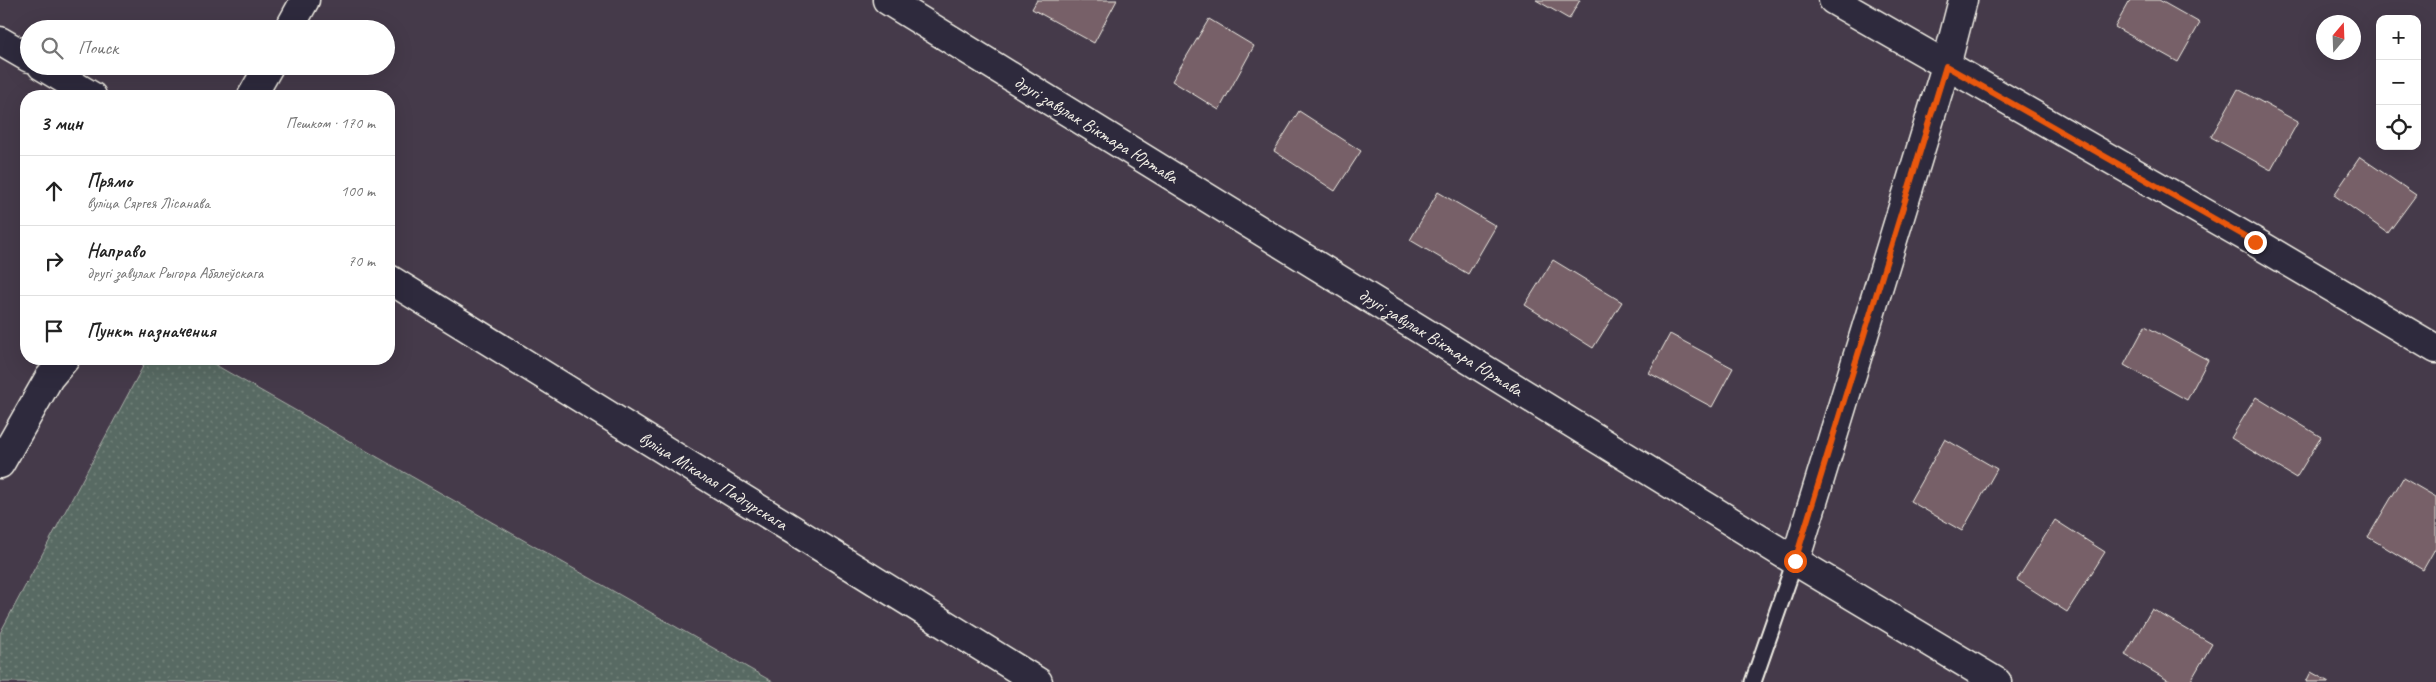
<!DOCTYPE html>
<html lang="ru">
<meta charset="utf-8">
<style>
body{margin:0;font-family:Caveat,sans-serif;background:#f6f6f6;color:#222}
.controls{position:absolute;right:15px;top:15px;display:grid;overflow:hidden;border-radius:10px;box-shadow:0 5px 20px #0002}
.controls button{width:45px;height:45px;display:grid;place-items:center;padding:0;border:0;border-bottom:1px solid #e0e0e0;background:#fff;color:#222;font:25px sans-serif}
.compass{position:absolute;left:2316px;top:15px;width:45px;height:45px;border-radius:50%;background:#fff;box-shadow:0 5px 20px #0002;rotate:19deg}
.stop{position:absolute;width:15px;height:15px;margin:-11px;border:4px solid #ea580c;border-radius:50%;background:#fff}
.stop.end{background:#ea580c;border-color:#fff;box-shadow:0 1px 5px #0008}
.list{margin:0;padding:0;list-style:none}
h2{display:flex;justify-content:space-between;align-items:center;height:65px;margin:0;padding:0 20px;font-size:21px}
h2 small{font-size:16px;font-weight:400;color:#767676}
.list li{display:grid;grid-template-columns:32px 1fr auto;gap:15px;align-items:center;box-sizing:border-box;height:70px;padding:0 20px;border-top:1px solid #e0e0e0}
.list b{display:block;font-size:19px;white-space:nowrap}
.list p{margin:0;font-size:16px;white-space:nowrap;color:#767676}
.list em{font-size:16px;font-style:normal;color:#767676}
.icon{flex:none;width:28px;height:28px;fill:none;stroke:currentColor;stroke-width:2;stroke-linecap:round;stroke-linejoin:round}
.map{position:relative;flex:none;width:2436px;height:682px;overflow:hidden}
.search{position:absolute;background:#fff;box-shadow:0 5px 20px #0002;left:20px;top:20px;width:375px;height:55px;display:flex;align-items:center;gap:12px;box-sizing:border-box;padding:0 18px;border-radius:28px;color:#767676;font-size:19px}
.panel{position:absolute;background:#fff;box-shadow:0 5px 20px #0002;left:20px;top:90px;width:375px;height:275px;border-radius:20px}
.map>svg:first-child{display:block}
</style>
<div class="map">
<svg width="2436" height="682" viewBox="0 0 2436 682">
<defs>
<pattern id="grass-dots" width="8" height="8" patternUnits="userSpaceOnUse" patternTransform="scale(1.25)"><rect width="8" height="8" fill="#596b63"/><path d="M2 2h.1M6 6h.1" fill="none" stroke="#718179" stroke-width="1.8" stroke-linecap="round"/></pattern>
</defs>
<rect width="100%" height="100%" fill="#453a4a"/>
<filter id="ink" filterUnits="userSpaceOnUse"><feTurbulence type="fractalNoise" baseFrequency=".02" numOctaves="2"/><feDisplacementMap in="SourceGraphic" scale="10" xChannelSelector="R" yChannelSelector="G"/><feConvolveMatrix kernelMatrix="1 2 1 2 8 2 1 2 1" color-interpolation-filters="sRGB"/></filter>
<g filter="url(#ink)">
<path fill="url(#grass-dots)" stroke="#a6aea6" d="M147,359H205L773,682H0V633Z"/>
<g fill="#776067" stroke="#f4f1e8">
<path d="M1037,0H1117L1094,43L1032,9Z"/>
<path d="M1536,0H1580L1569,19Z"/>
<path d="M2130,0H2159L2200,23L2178,62L2115,27Z"/>
<path d="M1209,19L1254,46L1219,110L1172,81Z"/>
<path d="M2238,89L2298,122L2271,170L2211,137Z"/>
<path d="M1299,111L1361,151L1335,191L1274,151Z"/>
<path d="M2360,157L2416,195L2388,233L2334,195Z"/>
<path d="M1438,192L1496,226L1468,274L1410,240Z"/>
<path d="M1553,260L1622,302L1593,348L1525,305Z"/>
<path d="M2145,326L2208,360L2187,400L2124,365Z"/>
<path d="M1670,334L1733,368L1712,407L1649,373Z"/>
<path d="M2256,397L2321,437L2296,478L2231,438Z"/>
<path d="M1945,439L1997,469L1962,531L1910,501Z"/>
<path d="M2403,478L2436,497V547L2423,570L2368,537Z"/>
<path d="M2055,520L2105,552L2067,612L2017,580Z"/>
<path d="M2152,609L2212,644L2190,682H2171L2125,655Z"/>
<path d="M2311,672L2329,682H2306Z"/>
</g>
<g fill="none" stroke-linecap="round" stroke-linejoin="round">
<g stroke="#f4f1e8" stroke-width="19">
<path id="service" d="M1753,682L1795,561"/>
</g>
<g stroke="#f4f1e8" stroke-width="31">
<g id="minor">
<path id="s1" d="M887,0L1795,561L1997,682"/>
<path d="M1833,0L2255,242L2436,349"/>
<path d="M289,29L305,0"/>
<path d="M0,41L29,58"/>
<path d="M42,66L92,96"/>
<path d="M252,96L269,66"/>
<path id="s2" d="M389,279L1038,682"/>
<path d="M0,464L49,378L65,359"/>
<path d="M1795,561L1946,66L1963,0"/>
</g>
</g>
<use href="#service" stroke="#2f2a3d" stroke-width="15"/>
<use href="#minor" stroke="#2f2a3d" stroke-width="28"/>
</g>
</g>
<g fill="none" stroke-linecap="round" stroke-linejoin="round" filter="url(#ink)">
<path stroke="#ea580c" stroke-width="6" d="M1795,561L1946,66L2255,242"/>
</g>
<g text-anchor="middle" stroke-width="4" stroke-linejoin="round" paint-order="stroke">
<g font-size="18" fill="#f4f1e8" stroke="#2f2a3d">
<text dy="6" stroke="none"><textPath href="#s1" startOffset="246">другі завулак Віктара Юртава</textPath></text>
<text dy="6" stroke="none"><textPath href="#s1" startOffset="651">другі завулак Віктара Юртава</textPath></text>
<text dy="6" stroke="none"><textPath href="#s2" startOffset="382">вуліца Мікалая Падгурскага</textPath></text>
</g>
</g>
</svg>
<div class="controls">
<button>+</button>
<button>−</button>
<button><svg class="icon" aria-label="locate" viewBox="0 0 24 24"><circle cx="12" cy="12" r="6"/><path d="M12 2v4M12 18v4M2 12h4M18 12h4"/></svg></button>
</div>
<svg class="compass" viewBox="-18 -18 36 36"><path d="M0-13l5 13h-10z" fill="#e53935"/><path d="M0 13l5-13h-10z" fill="#767676"/></svg>
<div class="stop" style="left:1795px;top:561px"></div>
<div class="stop end" style="left:2255px;top:242px"></div>
<div class="search"><svg class="icon" aria-label="search" viewBox="0 0 24 24"><circle cx="10" cy="10" r="6"/><path d="M15 15l6 6"/></svg>Поиск</div>
<section class="panel">
<h2>3 мин<small>Пешком · 170 m</small></h2>
<ul class="list">
<li><svg class="icon" aria-label="ahead" viewBox="0 0 24 24"><path d="M12 20V5M6 11l6-6 6 6"/></svg><div><b>Прямо</b><p>вуліца Сяргея Лісанава</p></div><em>100 m</em></li>
<li><svg class="icon" aria-label="right" viewBox="0 0 24 24"><path d="M7 20v-9h11M14 6l5 5-5 5"/></svg><div><b>Направо</b><p>другі завулак Рыгора Абялеўскага</p></div><em>70 m</em></li>
<li><svg class="icon" aria-label="arrive" viewBox="0 0 24 24"><path d="M6 21V4h12l-3 4 3 4H6"/></svg><div><b>Пункт назначения</b></div></li>
</ul>
</section>
</div>
